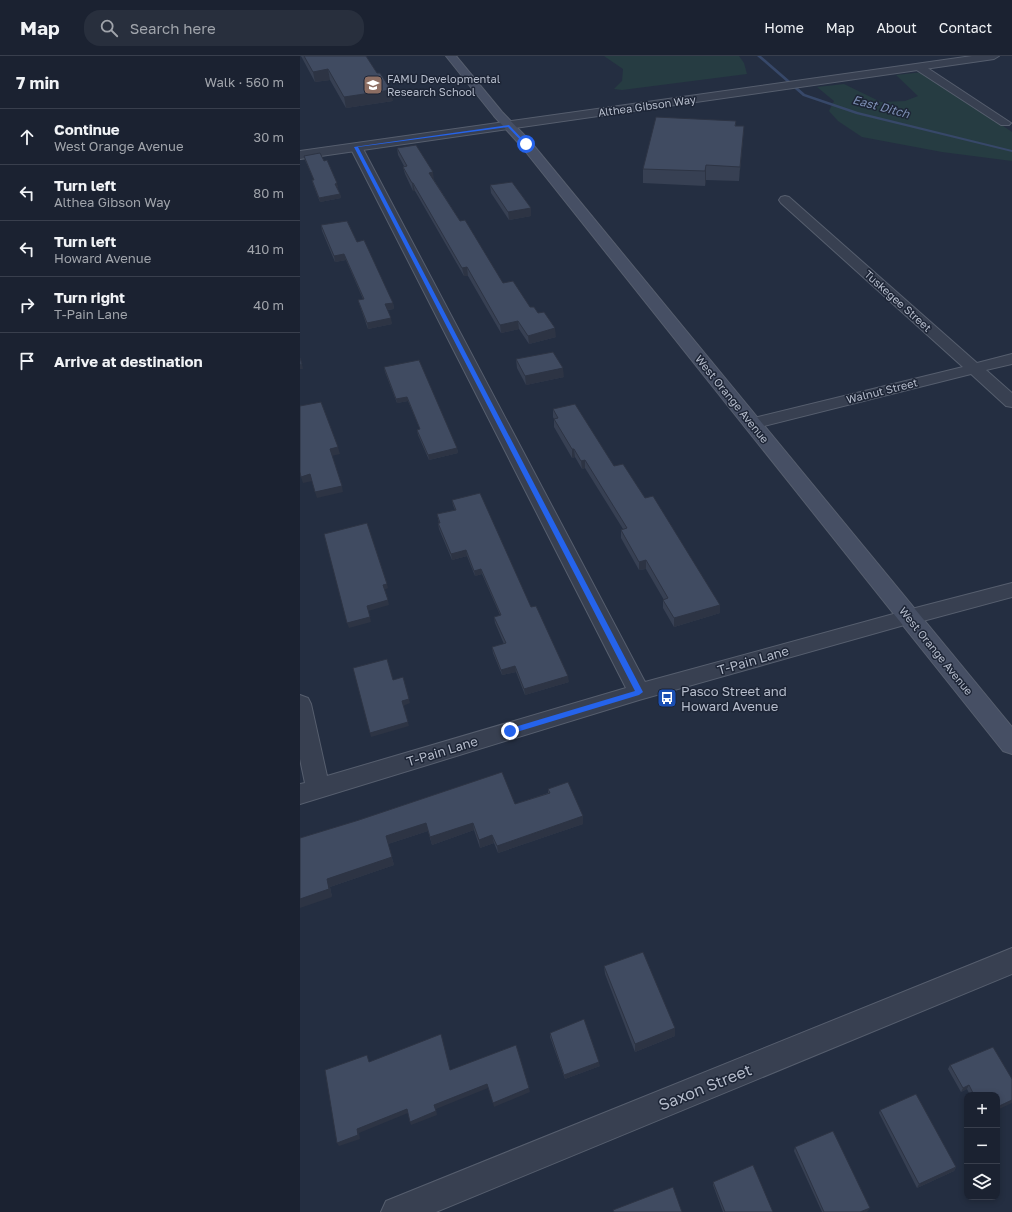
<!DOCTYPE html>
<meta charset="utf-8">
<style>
body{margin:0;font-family:"Golos Text",sans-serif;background:#282f3d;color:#f1f3f6}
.controls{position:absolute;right:12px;bottom:12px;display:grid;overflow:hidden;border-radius:8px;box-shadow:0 2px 6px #0003}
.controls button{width:36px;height:36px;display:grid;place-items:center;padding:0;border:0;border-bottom:1px solid #393f4d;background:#1b2231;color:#f1f3f6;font:20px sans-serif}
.stop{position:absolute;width:12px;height:12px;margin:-9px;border:3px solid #2563eb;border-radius:50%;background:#fff}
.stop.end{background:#2563eb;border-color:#fff;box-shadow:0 1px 4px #0008}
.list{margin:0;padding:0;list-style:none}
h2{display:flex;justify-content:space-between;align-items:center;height:52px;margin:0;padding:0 16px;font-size:17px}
h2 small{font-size:13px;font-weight:400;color:#a0a4ab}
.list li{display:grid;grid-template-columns:26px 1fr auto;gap:12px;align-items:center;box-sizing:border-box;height:56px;padding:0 16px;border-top:1px solid #393f4d}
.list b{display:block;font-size:15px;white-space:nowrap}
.list p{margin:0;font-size:13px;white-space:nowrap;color:#a0a4ab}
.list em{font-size:13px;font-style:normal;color:#a0a4ab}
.icon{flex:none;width:22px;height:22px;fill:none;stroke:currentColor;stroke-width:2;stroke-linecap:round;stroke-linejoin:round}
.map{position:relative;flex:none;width:712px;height:1156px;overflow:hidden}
header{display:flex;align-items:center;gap:24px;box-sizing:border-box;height:56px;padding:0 20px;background:#1b2231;border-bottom:1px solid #393f4d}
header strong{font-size:19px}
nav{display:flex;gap:22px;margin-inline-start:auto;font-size:14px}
.search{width:280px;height:36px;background:#282f3d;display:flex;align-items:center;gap:10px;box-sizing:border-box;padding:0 14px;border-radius:16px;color:#a0a4ab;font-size:15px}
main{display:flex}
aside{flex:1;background:#1b2231}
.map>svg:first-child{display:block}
</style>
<header>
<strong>Map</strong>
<div class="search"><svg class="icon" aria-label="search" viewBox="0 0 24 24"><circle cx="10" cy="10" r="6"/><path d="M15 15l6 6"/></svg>Search here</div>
<nav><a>Home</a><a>Map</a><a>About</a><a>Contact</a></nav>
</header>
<main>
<aside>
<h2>7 min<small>Walk · 560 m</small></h2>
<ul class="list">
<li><svg class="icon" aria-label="ahead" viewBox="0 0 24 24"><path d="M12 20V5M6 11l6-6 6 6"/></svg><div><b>Continue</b><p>West Orange Avenue</p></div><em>30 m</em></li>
<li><svg class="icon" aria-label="left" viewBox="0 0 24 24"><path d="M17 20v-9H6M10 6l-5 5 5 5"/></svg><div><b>Turn left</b><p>Althea Gibson Way</p></div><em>80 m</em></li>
<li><svg class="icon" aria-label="left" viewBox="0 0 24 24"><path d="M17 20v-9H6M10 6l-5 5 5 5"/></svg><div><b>Turn left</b><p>Howard Avenue</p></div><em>410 m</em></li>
<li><svg class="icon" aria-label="right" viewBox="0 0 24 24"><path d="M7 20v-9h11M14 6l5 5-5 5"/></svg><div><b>Turn right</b><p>T-Pain Lane</p></div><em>40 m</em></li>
<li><svg class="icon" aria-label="arrive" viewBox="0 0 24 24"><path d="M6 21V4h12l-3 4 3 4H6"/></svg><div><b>Arrive at destination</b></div></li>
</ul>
</aside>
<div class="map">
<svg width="712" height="1156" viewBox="0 0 712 1156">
<rect width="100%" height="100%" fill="#242e41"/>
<g fill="#263c42">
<path d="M304,0H439L444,7L447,18L322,34L314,33L322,25L323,13Z"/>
<path d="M623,16L712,76V105L642,96L562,81L538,65L529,55L534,45L517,31L544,28L581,46L605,45L618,40L596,19Z"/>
</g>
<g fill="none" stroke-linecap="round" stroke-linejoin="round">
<path fill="#374869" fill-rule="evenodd" d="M457,0H461L505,38L558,56L712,94V96L556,58L503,40Z"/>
<g stroke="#565e6e" stroke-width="2">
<g id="minor">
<path d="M619,8L623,9L711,67L709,69H701L615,13L614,11Z"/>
<path d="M56,88L62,91L345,626L608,554L615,556L618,561L615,566L339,644L0,748V728L5,727L0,703V639L8,642L11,648L27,720L326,632L50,91Z"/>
<path d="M485,140L489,141L677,307L712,298V308L686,314L712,337V351L706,350L671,318L452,373L446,372L444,368L446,364L663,311L481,147L479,144L481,141Z"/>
<path d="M712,892V918L136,1156H81L86,1145Z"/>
</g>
</g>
<g stroke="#565e6e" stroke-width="2">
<g id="tertiary">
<path d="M672,0H699L694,3L0,103V95Z"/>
<path d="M712,527V541L608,569L600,566L597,561L600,556Z"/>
</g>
</g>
<g stroke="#565e6e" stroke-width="2">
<path id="secondary" d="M146,0H156L202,56L230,85L712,671V698L703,695L222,91L194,60Z"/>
</g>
<use href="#minor" fill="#384051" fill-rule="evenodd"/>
<use href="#tertiary" fill="#384051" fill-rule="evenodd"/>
<use href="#secondary" fill="#464f64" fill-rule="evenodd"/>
</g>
<g fill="#374053">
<path d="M1,0H66L77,17L93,45L46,52L30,24L15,26Z"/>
<path d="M436,65V70H444L439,125L406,124L405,130L343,127V113Z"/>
<path d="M97,92L134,124L160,165L203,227L230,251L238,257L256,281L229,288L219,273L201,277L168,220H164L115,135H113L105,118L103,111L104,110L98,99Z"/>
<path d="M4,100L24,105L38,131H37L40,138L41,142L20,146L13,128L12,124H14L5,104Z"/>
<path d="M190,129L231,152V160L209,164L191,137Z"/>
<path d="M21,169L57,186L93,247L94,253L87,254L92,268L68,273L60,250L58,244L63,243L46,204L35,206L22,175Z"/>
<path d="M216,303L264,321L226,329L217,312Z"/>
<path d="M84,311L157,392L158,397L129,404L118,379L117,374L120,373L108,345L97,347L85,316Z"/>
<path d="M253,353L314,410L420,557L374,571L363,552V544H364L346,513L339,514L321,482V474L323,473L285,412L282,413L275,401L272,402L254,371V363L253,361Z"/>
<path d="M152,444L231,551L269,626L225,639L216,616L202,619L193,597L192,591L204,588L195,567L194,561L200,559L182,518L175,520L167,500L152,504L139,473L138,467H139L137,458L155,454L153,449Z"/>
<path d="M248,733L283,768L198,797L194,787L180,792L174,774L132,789L128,775L88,788L94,809L30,831L32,841L0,782L215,748L248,737Z"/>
<path d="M304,910L375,972V980L335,996L305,918Z"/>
<path d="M250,977L300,1010L265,1023L250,981Z"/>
<path d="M650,1009L697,1039H670L667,1033L661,1036L648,1013Z"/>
<path d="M580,1054L656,1111L654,1115L617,1132L579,1057Z"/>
<path d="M495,1091L568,1155L565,1156H522L494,1095Z"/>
<path d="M413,1126L473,1156H423L413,1129Z"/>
</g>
<g fill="#2d3444">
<path d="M28,13L30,24L15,26L13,16Z"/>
<path d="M91,34L93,45L46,52L44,41Z"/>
<path d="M444,70L443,85L439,125L440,111Z"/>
<path d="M406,109V124L405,130V115Z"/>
<path d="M133,116L134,124L129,117Z"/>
<path d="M37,127L38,131L36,132L35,128Z"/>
<path d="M112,127H113L115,135H113Z"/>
<path d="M40,138L41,142L20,146L19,142Z"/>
<path d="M231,152V160L209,164L208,156Z"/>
<path d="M44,198L46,204L35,206L34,200Z"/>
<path d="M167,211L168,220H164L162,212Z"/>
<path d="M93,247L94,253L86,254L85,248Z"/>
<path d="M91,262L92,268L68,273L67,267Z"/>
<path d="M218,265L219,273L201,277L200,269Z"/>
<path d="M255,272L256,281L229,288L228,280Z"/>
<path d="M2,308L3,313H0V309Z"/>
<path d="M263,312L264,321L226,329L225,320Z"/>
<path d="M107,341L108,345L97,347L96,343Z"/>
<path d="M38,391L40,398L31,400L30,393Z"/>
<path d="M157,392L158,397L129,404L128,399Z"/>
<path d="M272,393H274L275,401L272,402Z"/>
<path d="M285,404V412L282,413L281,405Z"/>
<path d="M10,418L12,425L3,427L1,421Z"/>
<path d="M42,430L43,436L17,442L15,436Z"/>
<path d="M166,494L167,500L152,504L151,498Z"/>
<path d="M346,504V513L339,514V506Z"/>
<path d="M181,513L182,518L175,520L174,515Z"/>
<path d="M87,528L88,532L84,534L83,529Z"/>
<path d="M88,544L89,549L68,555L67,550Z"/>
<path d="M420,549V557L374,571V562Z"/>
<path d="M70,561L71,566L49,572L47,567Z"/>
<path d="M215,610L216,616L202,619L201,614Z"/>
<path d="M268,620L269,626L225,639L224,633Z"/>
<path d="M109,643L110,647L103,650L102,645Z"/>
<path d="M108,666L109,670L71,681L70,677Z"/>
<path d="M283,760V768L198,797L197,790Z"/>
<path d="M126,767L128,775L88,788L94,809L30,831L32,841L0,852V843L86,780Z"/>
<path d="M173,767L174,774L132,789L130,781Z"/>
<path d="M192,779L194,787L180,792L179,784Z"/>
<path d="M375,972V980L335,996V988Z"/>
<path d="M299,1006L300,1010L265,1023L264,1019Z"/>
<path d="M187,1028L188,1032L136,1053L137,1059L111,1069L110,1066L134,1049Z"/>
<path d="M669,1029L667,1033L661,1036L663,1032Z"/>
<path d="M229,1032L230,1036L194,1051L193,1047Z"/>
<path d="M712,1044V1047L697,1054V1051Z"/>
<path d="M107,1053L108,1057L59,1077L60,1083L39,1090L37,1087L57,1073Z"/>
<path d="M656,1111L654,1115L617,1132L619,1128Z"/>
<path d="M570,1152L568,1155L565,1156H560Z"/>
</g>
<g fill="#404b61" stroke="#2d3444">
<path d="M4,0H66L77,17H80L91,34L44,41L28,13L13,16Z"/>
<path d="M356,61L436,65L435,70H444L440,111L406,109L405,115L343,113Z"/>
<path d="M116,89L133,116L129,117L160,165L165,164L203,227L213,225L230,251H234L238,257L244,256L255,272L228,280L218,265L200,269L167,211L162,212L113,127H112L103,111L107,110L97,92Z"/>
<path d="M20,97L24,105L27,104L37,127L35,128L40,138L19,142L12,124H14L4,100Z"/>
<path d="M212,126L231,152L208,156L190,129Z"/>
<path d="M47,165L57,186L64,184L93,247L85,248L91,262L67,267L58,244L64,243L44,198L34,200L21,169Z"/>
<path d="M253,296L263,312L225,320L216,303Z"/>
<path d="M0,302L2,308L0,309Z"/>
<path d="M119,304L157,392L128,399L117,374L120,373L107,341L96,343L84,311Z"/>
<path d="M21,346L38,391L30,393L42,430L15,436L10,418L1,421L0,416V350Z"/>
<path d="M275,348L314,410L323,408L345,442L353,440L420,549L374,562L363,544L368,542L346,504L339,506L321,474L327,472L285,404L281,405L274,393H272L254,363L258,362L253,353Z"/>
<path d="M180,437L231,551L236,550L268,620L224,633L215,610L201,614L192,591L206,587L194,561L201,559L181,513L174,515L166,494L151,498L138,467H140L137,458L156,454L152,444Z"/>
<path d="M67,467L87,528L83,529L88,544L67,550L70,561L47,567L24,478Z"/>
<path d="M87,603L93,624L103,621L109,643L102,645L108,666L70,677L53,612Z"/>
<path d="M202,716L215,748L250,737L248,733L268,726L283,760L197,790L192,779L179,784L173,767L130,781L126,767L86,780L92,801L27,823L29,833L0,843V782L59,764Z"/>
<path d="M343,896L375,972L335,988L304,910Z"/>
<path d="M284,963L299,1006L264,1019L250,977Z"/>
<path d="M141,978L150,1014L216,989L229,1032L193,1047L187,1028L134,1049L136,1055L110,1066L107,1053L57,1073L58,1079L37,1087L25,1014L67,999L69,1006Z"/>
<path d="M693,991L712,1023V1044L697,1051V1039H674L669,1029L663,1032L650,1009Z"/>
<path d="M616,1038L656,1111L619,1128L580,1054Z"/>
<path d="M533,1075L570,1152L560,1156H524L495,1091Z"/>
<path d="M453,1109L473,1156H425L413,1126Z"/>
<path d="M373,1131L382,1156H314L313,1154Z"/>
</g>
<path fill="#2563eb" d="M209,69L228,89H225L208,71L58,91L343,636L339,639L210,678L208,677V673L335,635L54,91Z"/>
<defs>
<g id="school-square" transform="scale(1)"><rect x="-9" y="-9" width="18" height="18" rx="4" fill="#8d6e63" stroke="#1d2536"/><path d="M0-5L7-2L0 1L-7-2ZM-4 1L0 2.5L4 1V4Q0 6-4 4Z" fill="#fff"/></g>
<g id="bus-square" transform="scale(1)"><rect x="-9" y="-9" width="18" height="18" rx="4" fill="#1a4fb4" stroke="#1d2536"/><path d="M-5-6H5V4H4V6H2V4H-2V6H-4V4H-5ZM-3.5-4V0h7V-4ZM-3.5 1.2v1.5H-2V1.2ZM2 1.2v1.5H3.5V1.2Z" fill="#fff"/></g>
</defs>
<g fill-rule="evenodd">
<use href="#school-square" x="73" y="29"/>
<use href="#bus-square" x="367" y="642"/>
</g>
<g text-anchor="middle" stroke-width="3" stroke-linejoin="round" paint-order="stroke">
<g font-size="11" fill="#b5bccb" stroke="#1d2536" text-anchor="start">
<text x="87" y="27">FAMU Developmental<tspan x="87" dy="13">Research School</tspan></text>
</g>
<g font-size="11" fill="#b5bccb" stroke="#1d2536">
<text transform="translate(347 50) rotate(-8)" y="4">Althea Gibson Way</text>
<text transform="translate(598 245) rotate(42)" y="4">Tuskegee Street</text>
<text transform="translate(582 335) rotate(-14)" y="4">Walnut Street</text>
<text transform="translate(432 343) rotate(51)" y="4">West Orange Avenue</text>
<text transform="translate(636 595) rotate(51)" y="4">West Orange Avenue</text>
</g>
<g font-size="12" font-style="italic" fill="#7c8eb3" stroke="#1d2536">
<text transform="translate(581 51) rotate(15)" y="4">East Ditch</text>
</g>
<g font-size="13" fill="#b5bccb" stroke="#1d2536">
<text transform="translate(453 604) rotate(-16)" y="5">T-Pain Lane</text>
<text transform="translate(142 695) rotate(-17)" y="5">T-Pain Lane</text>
</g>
<g font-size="13" fill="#b5bccb" stroke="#1d2536" text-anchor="start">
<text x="381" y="640">Pasco Street and<tspan x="381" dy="15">Howard Avenue</tspan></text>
</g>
<g font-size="16" fill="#b5bccb" stroke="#1d2536">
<text transform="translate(405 1031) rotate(-22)" y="6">Saxon Street</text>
</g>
</g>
</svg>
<div class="controls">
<button>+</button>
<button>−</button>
<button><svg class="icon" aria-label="layers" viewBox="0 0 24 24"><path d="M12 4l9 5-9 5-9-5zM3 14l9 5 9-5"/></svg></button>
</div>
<div class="stop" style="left:226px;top:88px"></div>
<div class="stop end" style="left:210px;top:675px"></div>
</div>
</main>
